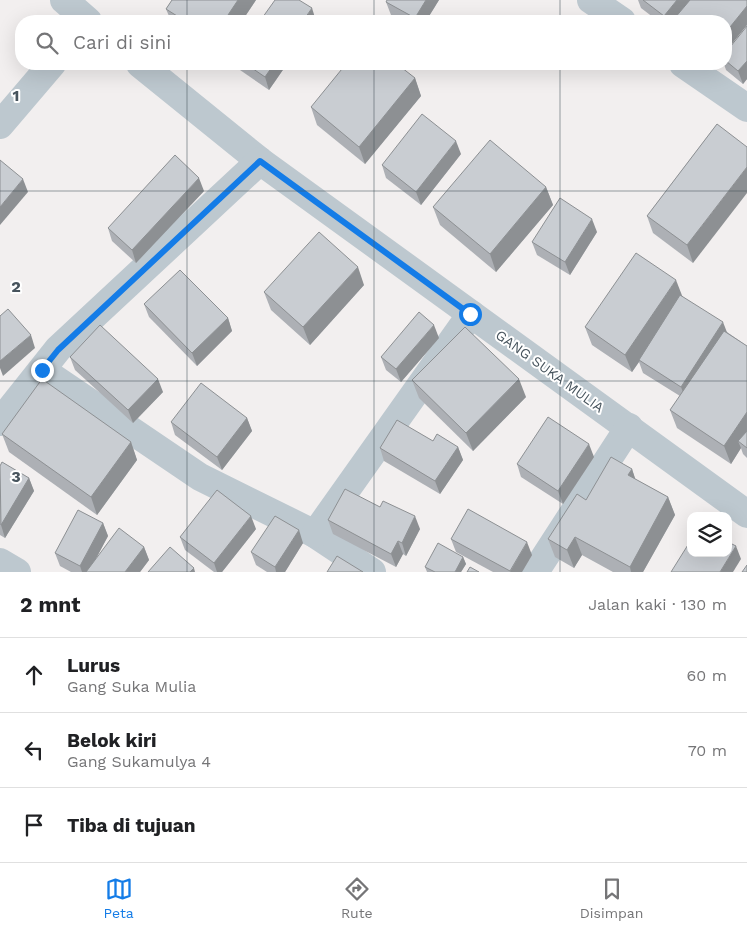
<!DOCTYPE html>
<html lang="id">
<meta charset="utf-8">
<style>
body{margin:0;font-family:"Work Sans",sans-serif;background:#f6f6f6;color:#202124}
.controls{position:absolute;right:15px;bottom:15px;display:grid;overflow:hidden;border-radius:10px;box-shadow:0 5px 20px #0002}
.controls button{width:45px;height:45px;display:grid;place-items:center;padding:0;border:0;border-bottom:1px solid #e0e0e0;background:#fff;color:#202124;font:25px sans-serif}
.stop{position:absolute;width:15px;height:15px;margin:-11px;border:4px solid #147ce7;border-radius:50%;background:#fff}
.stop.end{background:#147ce7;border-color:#fff;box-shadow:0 1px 5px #0008}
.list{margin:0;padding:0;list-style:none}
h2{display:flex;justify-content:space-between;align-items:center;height:65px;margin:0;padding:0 20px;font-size:21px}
h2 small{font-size:16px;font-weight:400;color:#757577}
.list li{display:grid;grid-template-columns:32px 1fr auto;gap:15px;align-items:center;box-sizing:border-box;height:75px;padding:0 20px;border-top:1px solid #e0e0e0}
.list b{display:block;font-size:19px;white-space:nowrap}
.list p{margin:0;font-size:16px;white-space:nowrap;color:#757577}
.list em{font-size:16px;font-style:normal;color:#757577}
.icon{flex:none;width:28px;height:28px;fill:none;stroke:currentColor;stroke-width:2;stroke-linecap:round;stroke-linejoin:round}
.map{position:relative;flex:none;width:747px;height:572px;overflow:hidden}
.search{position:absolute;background:#fff;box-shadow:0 5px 20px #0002;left:15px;right:15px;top:15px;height:55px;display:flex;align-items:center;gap:12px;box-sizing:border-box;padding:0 18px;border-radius:20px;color:#757577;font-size:19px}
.sheet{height:290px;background:#fff}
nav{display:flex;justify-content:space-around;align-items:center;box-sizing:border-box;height:70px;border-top:1px solid #e0e0e0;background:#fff;font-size:14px;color:#757577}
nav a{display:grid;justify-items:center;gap:2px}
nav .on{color:#147ce7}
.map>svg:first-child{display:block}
</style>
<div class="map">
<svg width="747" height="572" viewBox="0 0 747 572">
<rect width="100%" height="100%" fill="#f2efef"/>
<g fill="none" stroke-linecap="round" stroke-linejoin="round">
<g stroke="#bdc8cf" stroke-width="28">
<path d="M64,0L88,21"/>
<path d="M591,0L622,21"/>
<path d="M140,64L260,161L747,514"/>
<path d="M683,64L747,108"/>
<path d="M0,125L52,64"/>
<path d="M42,370L200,477L315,534L372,572"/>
<path d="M0,422L58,349L260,161"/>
<path d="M315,534L471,314"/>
<path d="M0,562L17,572"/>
<path d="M535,572L629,427"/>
</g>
</g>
<g fill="#adb0b5">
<path d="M172,0H256L242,21H171L166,9Z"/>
<path d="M439,0L426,21H402L391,15L386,2Z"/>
<path d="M638,0H747V25L726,51V21H658L641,8Z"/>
<path d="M747,26V79L743,84L726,70L724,64H726V52Z"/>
<path d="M238,64H287L269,90L240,70Z"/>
<path d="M415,78L421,96L365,164L317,125L311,107Z"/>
<path d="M717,124L693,263L653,233L647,216Z"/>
<path d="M461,154L421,205L386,178L382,165Z"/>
<path d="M546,187L553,205L496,272L440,225L433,207Z"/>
<path d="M204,191L136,263L112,241L108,228Z"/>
<path d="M597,232L570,275L537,255L532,242Z"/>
<path d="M364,285L310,345L271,310L264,292Z"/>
<path d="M682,297L727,332L747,346V458L743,454L741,448L731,464L677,428L670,410L680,396L643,373L639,362L632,372L592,345L585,327Z"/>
<path d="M144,304L228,318L232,331L197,366L149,317Z"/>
<path d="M439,338L401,382L386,370L381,357Z"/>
<path d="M70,357L163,392L133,423L75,370Z"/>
<path d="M412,380L526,397L473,451L419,398Z"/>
<path d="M247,418L252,431L222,470L175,435L171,422Z"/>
<path d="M2,434L131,442L137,460L97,515L9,452Z"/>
<path d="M433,441L458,447L463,460L440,494L384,461L380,448Z"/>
<path d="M594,457L563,504L521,477L517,464Z"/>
<path d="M0,466L29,478L34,491L5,538L0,535Z"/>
<path d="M632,469L635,479L668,497L675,515L643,572H613L582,555L574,568L555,557L548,539L586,500Z"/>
<path d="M328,520L420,529L406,556L403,554L396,567L333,534Z"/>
<path d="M103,523L108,536L95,560L144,547L149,560L140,572H71L60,566L55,553Z"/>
<path d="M256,529L222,572H214L185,550L180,537Z"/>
<path d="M451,539L532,555L522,572H493L456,552Z"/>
<path d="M303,543L285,572H267L256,565L251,552Z"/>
<path d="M463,557L466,564L461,572H427L425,567Z"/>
</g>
<g fill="#8d9093">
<path d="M238,0H256L242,21H224Z"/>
<path d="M426,0H439L426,21H416L415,18Z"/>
<path d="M677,0H691L674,19L675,21H666L664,16Z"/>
<path d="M747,6V25L726,51V32Z"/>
<path d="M312,8L316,21H303Z"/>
<path d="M747,61V79L743,84L738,71Z"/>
<path d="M274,64H287L269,90L265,77Z"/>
<path d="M415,78L421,96L365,164L359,147Z"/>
<path d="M456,141L461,154L421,205L416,192Z"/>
<path d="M747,167V193L693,263L687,245Z"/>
<path d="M199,178L204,191L136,263L132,250Z"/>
<path d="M23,179L28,192L0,225V207Z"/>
<path d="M546,187L553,205L496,272L490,254Z"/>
<path d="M592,219L597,232L570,275L565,262Z"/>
<path d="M358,267L364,285L310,345L303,327Z"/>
<path d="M676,280L683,298L632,372L625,355Z"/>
<path d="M228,318L232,331L197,366L192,353Z"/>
<path d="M723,322L728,335L686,400L681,387Z"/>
<path d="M434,325L439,338L401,382L396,369Z"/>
<path d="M31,335L35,348L3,376L0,368V361Z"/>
<path d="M158,379L163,392L133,423L128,410Z"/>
<path d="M519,379L526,397L473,451L466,433Z"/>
<path d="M747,412V439L738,441L741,448L731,464L724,446Z"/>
<path d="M247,418L252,431L222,470L217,457Z"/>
<path d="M131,442L137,460L97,515L91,497Z"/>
<path d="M589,444L594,457L563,504L558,491Z"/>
<path d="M458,447L463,460L440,494L435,481Z"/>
<path d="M632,469L638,487L628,475Z"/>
<path d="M29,478L34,491L5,538L1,525Z"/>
<path d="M668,497L675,515L643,572H631L630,567Z"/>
<path d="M251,516L256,529L222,572H217L214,563Z"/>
<path d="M415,516L420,529L406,556L402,543Z"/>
<path d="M103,523L108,536L89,572H82L80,566Z"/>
<path d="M299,530L303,543L285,572H276L275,567Z"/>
<path d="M575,537L582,555L574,568L567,550Z"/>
<path d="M398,541L403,554L396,567L391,554Z"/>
<path d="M527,542L532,555L522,572H510Z"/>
<path d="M736,546L741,559L733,572H720Z"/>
<path d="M144,547L149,560L140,572H125Z"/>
<path d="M463,557L466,564L461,572H455Z"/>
<path d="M194,568L195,572H190Z"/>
</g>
<g fill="#c9cdd2" stroke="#8d9093">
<path d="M172,0H238L224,21H185L166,9Z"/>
<path d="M275,0H299L312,8L303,21H260Z"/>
<path d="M387,0H426L415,18L386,2Z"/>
<path d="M643,0H677L664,16Z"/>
<path d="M690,0H747V6L726,32V21H677L674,19Z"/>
<path d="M747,26V61L738,71L726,61V52Z"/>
<path d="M246,64H274L265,77Z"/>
<path d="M346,64H397L415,78L359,147L311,107Z"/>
<path d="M422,114L456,141L416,192L382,165Z"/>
<path d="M717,124L747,147V167L687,245L647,216Z"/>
<path d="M490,140L546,187L490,254L433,207Z"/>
<path d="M175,155L199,178L132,250L108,228Z"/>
<path d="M0,160L23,179L0,207Z"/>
<path d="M560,198L592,219L565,262L532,242Z"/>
<path d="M319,232L358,267L303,327L264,292Z"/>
<path d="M636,253L676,280L625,355L585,327Z"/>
<path d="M180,270L228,318L192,353L144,304Z"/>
<path d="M680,295L723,322L681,387L639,360Z"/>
<path d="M8,309L31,335L0,361V316Z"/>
<path d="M419,312L434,325L396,369L381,357Z"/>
<path d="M100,325L158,379L128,410L70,357Z"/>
<path d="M465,327L519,379L466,433L412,380Z"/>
<path d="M724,331L747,346V412L724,446L670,410Z"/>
<path d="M42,379L131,442L91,497L2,434Z"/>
<path d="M201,383L247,418L217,457L171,422Z"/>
<path d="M548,417L589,444L558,491L517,464Z"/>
<path d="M397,420L433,441L437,434L458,447L435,481L380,448Z"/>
<path d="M747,431V448L738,441Z"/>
<path d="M611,457L632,469L628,475L668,497L630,567L575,537L567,550L548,539L577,494L586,500Z"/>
<path d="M2,462L29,478L1,525L0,466Z"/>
<path d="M345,489L380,507L383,501L415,516L402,543L398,541L391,554L328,520Z"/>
<path d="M217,490L251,516L214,563L180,537Z"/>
<path d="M468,509L527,542L510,571L451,539Z"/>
<path d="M78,510L103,523L80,566L55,553Z"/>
<path d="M275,516L299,530L275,567L251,552Z"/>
<path d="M119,528L144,547L125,572H86Z"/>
<path d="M691,540V553H728V542L736,546L720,572H671Z"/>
<path d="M438,543L463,557L455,572H435L425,567Z"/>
<path d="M170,547L194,568L190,572H148Z"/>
<path d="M337,556L363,572H327Z"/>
<path d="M747,565V572H742Z"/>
<path d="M470,567L479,572H467Z"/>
</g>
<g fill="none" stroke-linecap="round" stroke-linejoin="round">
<path stroke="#147ce7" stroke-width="6" d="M42,370L58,350L260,161L470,314"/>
</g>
<path fill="none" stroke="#47545d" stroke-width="1" stroke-opacity="0.55" d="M187,0V21M374,0V21M560,0V21M187,64V572M374,64V572M560,64V572M0,191H747M0,381H747"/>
<g text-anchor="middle" stroke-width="4" stroke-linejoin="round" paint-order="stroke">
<g font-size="14" fill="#47545d" stroke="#fff">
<text transform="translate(550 371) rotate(36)" y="5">GANG SUKA MULIA</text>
</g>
</g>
<g font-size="16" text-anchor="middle" font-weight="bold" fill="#47545d" stroke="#fff" stroke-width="4" stroke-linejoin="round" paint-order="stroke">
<text x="16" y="101">1</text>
<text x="16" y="292">2</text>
<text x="16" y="482">3</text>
</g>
</svg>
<div class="controls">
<button><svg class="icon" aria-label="layers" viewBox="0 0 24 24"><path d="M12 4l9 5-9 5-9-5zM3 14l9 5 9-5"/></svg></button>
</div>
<div class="stop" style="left:470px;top:314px"></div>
<div class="stop end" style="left:42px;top:370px"></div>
<div class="search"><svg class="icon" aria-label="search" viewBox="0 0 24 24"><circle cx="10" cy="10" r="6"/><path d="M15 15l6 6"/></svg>Cari di sini</div>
</div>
<section class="sheet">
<h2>2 mnt<small>Jalan kaki · 130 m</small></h2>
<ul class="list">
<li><svg class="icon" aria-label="ahead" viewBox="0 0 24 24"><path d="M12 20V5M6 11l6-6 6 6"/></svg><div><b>Lurus</b><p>Gang Suka Mulia</p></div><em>60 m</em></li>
<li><svg class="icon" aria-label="left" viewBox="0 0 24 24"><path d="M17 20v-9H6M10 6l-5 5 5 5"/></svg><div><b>Belok kiri</b><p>Gang Sukamulya 4</p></div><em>70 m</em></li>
<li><svg class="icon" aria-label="arrive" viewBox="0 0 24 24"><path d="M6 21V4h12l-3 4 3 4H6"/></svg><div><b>Tiba di tujuan</b></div></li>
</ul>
</section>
<nav>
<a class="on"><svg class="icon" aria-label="map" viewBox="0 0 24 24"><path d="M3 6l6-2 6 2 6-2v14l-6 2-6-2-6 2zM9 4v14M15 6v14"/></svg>Peta</a>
<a><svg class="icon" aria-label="directions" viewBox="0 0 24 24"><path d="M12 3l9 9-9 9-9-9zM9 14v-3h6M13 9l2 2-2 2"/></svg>Rute</a>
<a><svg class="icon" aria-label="saved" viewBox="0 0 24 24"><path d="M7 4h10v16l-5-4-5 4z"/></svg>Disimpan</a>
</nav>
